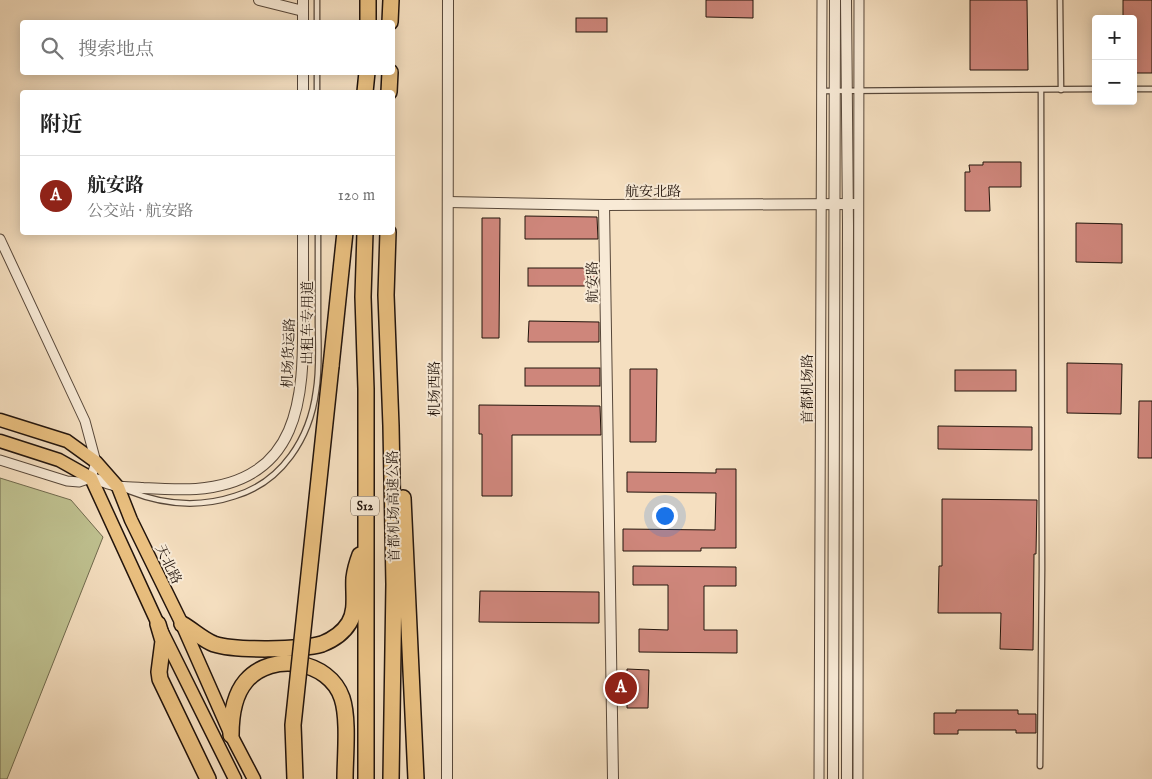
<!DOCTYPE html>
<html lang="zh">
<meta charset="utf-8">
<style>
body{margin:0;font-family:"IM FELL English","Noto Serif SC",serif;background:#f6f6f6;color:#222}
.controls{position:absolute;right:15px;top:15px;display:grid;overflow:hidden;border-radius:5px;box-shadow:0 2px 12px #0003}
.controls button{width:45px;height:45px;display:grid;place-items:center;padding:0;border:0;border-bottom:1px solid #e0e0e0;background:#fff;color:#222;font:25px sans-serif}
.you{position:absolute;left:664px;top:515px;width:18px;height:18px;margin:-12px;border:4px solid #fff;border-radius:50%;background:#1a73e8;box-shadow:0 0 0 8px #1a73e833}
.badge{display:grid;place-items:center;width:32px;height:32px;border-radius:50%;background:#8f2418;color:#fff;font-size:16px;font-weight:700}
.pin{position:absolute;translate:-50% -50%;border:2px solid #fff;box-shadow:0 1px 5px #0006}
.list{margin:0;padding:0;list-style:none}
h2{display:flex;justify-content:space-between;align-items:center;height:65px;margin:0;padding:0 20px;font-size:21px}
h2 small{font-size:16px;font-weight:400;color:#767676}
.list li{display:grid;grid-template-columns:32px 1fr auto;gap:15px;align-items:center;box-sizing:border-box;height:80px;padding:0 20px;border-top:1px solid #e0e0e0}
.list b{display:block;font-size:19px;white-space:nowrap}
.list p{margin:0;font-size:16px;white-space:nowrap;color:#767676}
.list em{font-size:16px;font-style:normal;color:#767676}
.icon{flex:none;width:28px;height:28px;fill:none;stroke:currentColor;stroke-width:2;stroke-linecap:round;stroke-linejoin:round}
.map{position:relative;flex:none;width:1152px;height:779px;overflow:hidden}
.search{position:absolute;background:#fff;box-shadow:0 2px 12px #0003;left:20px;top:20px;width:375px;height:55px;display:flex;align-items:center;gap:12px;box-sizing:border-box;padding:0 18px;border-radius:5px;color:#767676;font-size:19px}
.panel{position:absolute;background:#fff;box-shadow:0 2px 12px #0003;left:20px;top:90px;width:375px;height:145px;border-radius:5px}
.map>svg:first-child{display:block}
</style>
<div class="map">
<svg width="1152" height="779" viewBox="0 0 1152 779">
<rect width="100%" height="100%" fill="#f5dfc0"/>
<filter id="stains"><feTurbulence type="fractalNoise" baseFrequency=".004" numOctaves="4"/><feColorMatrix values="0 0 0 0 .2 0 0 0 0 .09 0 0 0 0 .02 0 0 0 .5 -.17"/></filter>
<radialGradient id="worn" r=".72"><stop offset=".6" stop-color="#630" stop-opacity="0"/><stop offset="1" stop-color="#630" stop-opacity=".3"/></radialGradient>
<path fill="#bfc190" stroke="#706a4e" d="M0,478L71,500L103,537L7,779H0Z"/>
<g fill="#ce867b" stroke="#22140c">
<path d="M706,0H753V18L706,17Z"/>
<path d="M970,0H1027L1028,70H970Z"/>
<path d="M1123,0H1152V73H1133V19H1123Z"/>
<rect x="576" y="18" width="31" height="14"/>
<path d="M983,162H1021V187H989L990,211H965V172H970L969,165H983Z"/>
<path d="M525,216L597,217L598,239H525Z"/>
<path d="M482,218H500L499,338H482Z"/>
<path d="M1076,223L1122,224V263L1076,262Z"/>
<rect x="528" y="268" width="70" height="18"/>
<path d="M529,321L599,322V342H528Z"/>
<path d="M1067,363L1122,364L1121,414L1067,413Z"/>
<rect x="525" y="368" width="75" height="18"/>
<path d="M630,369H657L656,442H630Z"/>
<rect x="955" y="370" width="61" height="21"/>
<path d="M1139,401H1152V458H1138Z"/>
<path d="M479,405L600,406L601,435H512V496H482V434H479Z"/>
<path d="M938,426L1032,427V450L938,449Z"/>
<path d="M716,469H736V548H701V551H623V529L715,530L716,493L627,492V472L716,473Z"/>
<path d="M942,499L1037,500L1036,554H1034L1033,650L1000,649L1001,613H938L939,566H942Z"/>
<path d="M633,566L736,567V586H704V630H737V653L639,652V629L668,630V585H633Z"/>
<path d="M480,591L599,592V623L479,622Z"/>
<path d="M627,669L649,670L648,708H627Z"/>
<path d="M956,710H1018V714H1036V733H1016V730H958V734H934V713H956Z"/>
</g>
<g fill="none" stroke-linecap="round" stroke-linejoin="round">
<g stroke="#574739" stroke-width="7">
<g id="service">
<path d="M317,0V22"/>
<path d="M1060,0L1061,90"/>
<path d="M317,72V92"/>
<path d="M1133,89H1152"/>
<path d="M822,91L1096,89"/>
<path d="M129,491C164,505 199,508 235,496C282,482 310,438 316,391C320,368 318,343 318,320C318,291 318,262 318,232"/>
<path d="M1040,766L1042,569L1041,90"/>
</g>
</g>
<g stroke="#574739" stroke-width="11">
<g id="minor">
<path d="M0,239L85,421L96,462L91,478L79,482L67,481L0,460"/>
<path d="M819,779L822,0"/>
<path d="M858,779L859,0"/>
</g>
</g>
<g stroke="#574739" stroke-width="12">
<g id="tertiary">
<path d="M259,0L303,11"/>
<path d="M303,0V22"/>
<path d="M846,0L848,225L847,779"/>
<path d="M303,92V72"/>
<path d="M448,202L604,205L858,204"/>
<path d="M604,205L613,779"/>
<path d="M91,478C100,480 108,484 117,486C125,488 135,487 143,488C161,489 179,490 196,489C300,481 304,399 303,316C303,288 303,260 303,232"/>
<path d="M447,779L448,0"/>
<path d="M833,779L835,0"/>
</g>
</g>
<g stroke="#22140c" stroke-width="15">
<g id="primary">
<path d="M0,420L67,441L96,462L118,487L131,520L182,624L231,735L254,779"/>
<path d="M0,441L59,460L91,478L158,624L235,779"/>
</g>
</g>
<g stroke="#22140c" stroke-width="18">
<g id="motorway">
<path d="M368,0V22"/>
<path d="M390,22L391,0"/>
<path d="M365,92L367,72"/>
<path d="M389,92L390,72"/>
<path d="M365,232L363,297L366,389V779"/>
<path d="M388,232L386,295L391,426L394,584L391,779"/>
<path d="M331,366L345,232"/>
<path d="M403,498L416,779"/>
<path d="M158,624L163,641L159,672L160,679L208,779"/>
<path d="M182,624C193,630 203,640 214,644C235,651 301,650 322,644C332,640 343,633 349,623C357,610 353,593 354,578C355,570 357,563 360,555"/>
<path d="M231,735C231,716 234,695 246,681C272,651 329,660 342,698C349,719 345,757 345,779"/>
</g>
</g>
<use href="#service" stroke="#f8ead6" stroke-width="4.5"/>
<use href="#minor" stroke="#f8ead6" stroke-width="9"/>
<use href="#tertiary" stroke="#f8ead6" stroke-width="10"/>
<use href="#primary" stroke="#eac080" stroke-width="12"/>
<use href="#motorway" stroke="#eac080" stroke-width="15"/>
<g stroke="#22140c" stroke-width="18" stroke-linecap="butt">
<path id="motorway-bridge" d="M295,779L293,725L331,366"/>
</g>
<use href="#motorway-bridge" stroke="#eac080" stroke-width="15"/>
</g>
<g text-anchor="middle" stroke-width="4" stroke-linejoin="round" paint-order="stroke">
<rect fill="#f8ead6" stroke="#625449" stroke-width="1" x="351" y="496.5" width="28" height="19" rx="4"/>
<g font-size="12" font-weight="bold" fill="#22140c">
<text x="365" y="510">S12</text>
</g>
<g font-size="14" fill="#22140c" stroke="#f8ead6">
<text x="653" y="196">航安北路</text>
<text transform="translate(592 282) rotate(-91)" y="5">航安路</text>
<text transform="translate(307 323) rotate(-90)" y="5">出租车专用道</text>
<text transform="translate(288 353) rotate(-88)" y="5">机场货运路</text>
<text transform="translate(434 389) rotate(-90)" y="5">机场西路</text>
<text transform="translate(807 389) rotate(-90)" y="5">首都机场路</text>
<text transform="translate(393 506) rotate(-91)" y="5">首都机场高速公路</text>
<text transform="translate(169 564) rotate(64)" y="5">天北路</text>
</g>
</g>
<rect width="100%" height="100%" filter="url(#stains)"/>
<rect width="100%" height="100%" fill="url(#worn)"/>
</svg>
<div class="controls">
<button>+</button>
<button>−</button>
</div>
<div class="you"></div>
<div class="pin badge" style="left:621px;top:688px">A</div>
<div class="search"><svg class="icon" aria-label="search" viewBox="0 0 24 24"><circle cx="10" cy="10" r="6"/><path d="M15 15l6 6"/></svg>搜索地点</div>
<section class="panel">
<h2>附近<small></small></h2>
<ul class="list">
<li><span class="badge">A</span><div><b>航安路</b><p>公交站 · 航安路</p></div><em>120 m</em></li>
</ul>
</section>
</div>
